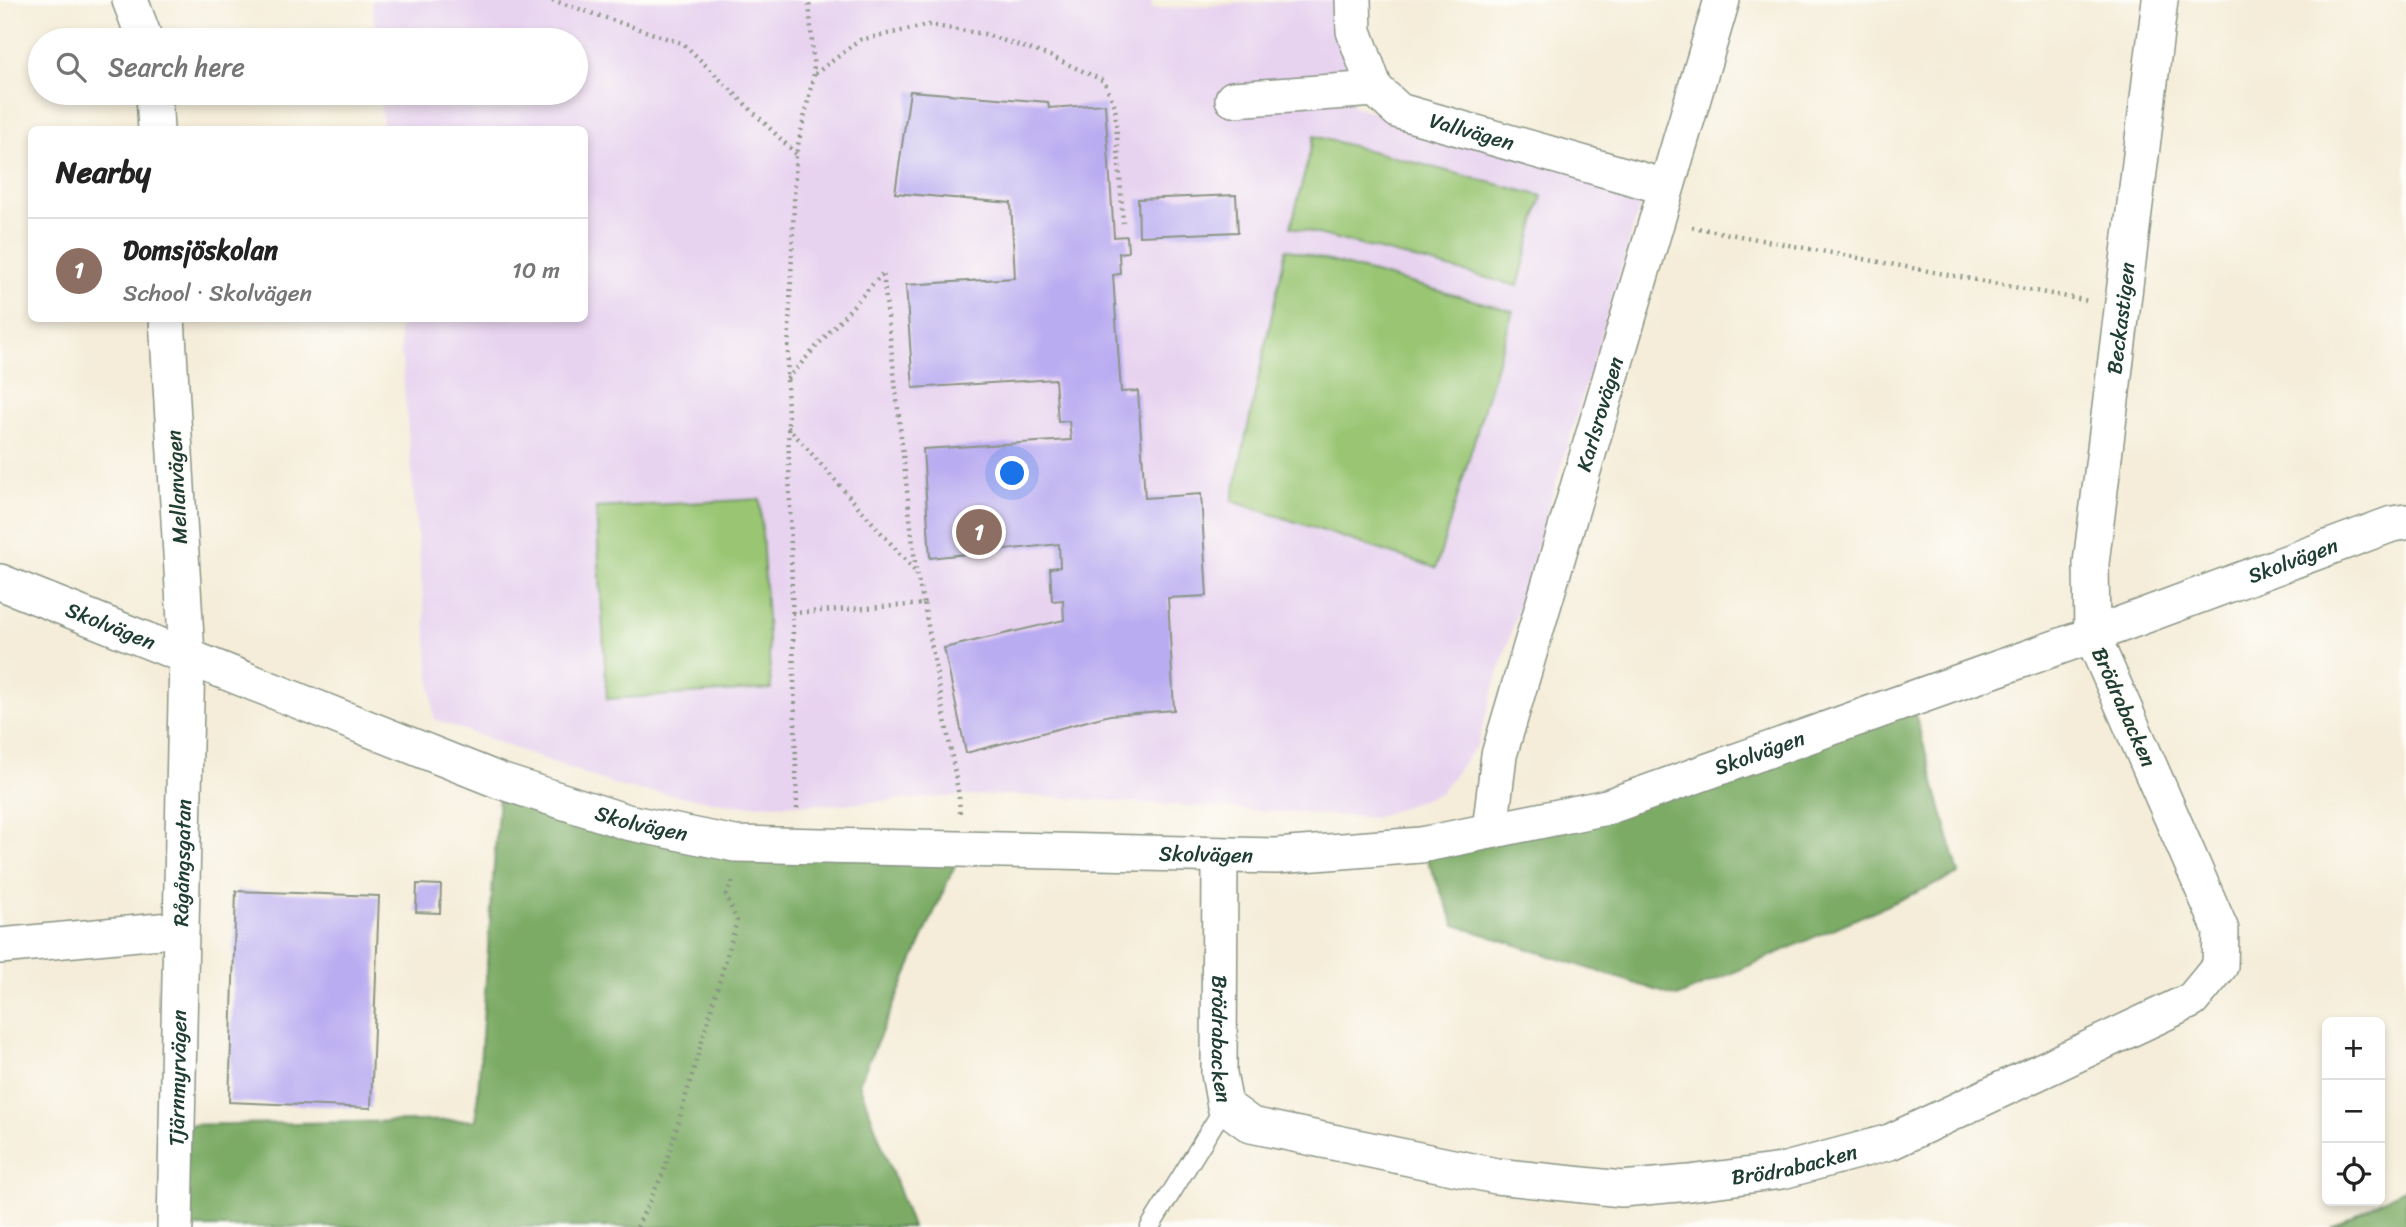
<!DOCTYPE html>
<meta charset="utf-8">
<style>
body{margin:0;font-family:Sriracha,sans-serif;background:#f2f2f2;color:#222}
.controls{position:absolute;right:21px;bottom:21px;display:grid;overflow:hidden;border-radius:10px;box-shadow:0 4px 10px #0003}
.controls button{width:63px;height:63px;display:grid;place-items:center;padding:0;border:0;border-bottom:2px solid #e0e0e0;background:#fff;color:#222;font:35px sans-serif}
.you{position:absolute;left:1013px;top:474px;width:24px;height:24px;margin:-18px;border:5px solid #fff;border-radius:50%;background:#1a73e8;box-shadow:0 0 0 10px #1a73e833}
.badge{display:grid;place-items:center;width:46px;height:46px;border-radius:50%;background:#1f6fb2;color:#fff;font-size:23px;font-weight:700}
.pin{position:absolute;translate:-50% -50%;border:4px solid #fff;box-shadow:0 2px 7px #0006}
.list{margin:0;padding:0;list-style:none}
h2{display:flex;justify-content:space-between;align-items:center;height:91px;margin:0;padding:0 28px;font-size:30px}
h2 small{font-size:23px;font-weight:400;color:#767676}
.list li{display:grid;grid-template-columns:46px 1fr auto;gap:21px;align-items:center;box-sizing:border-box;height:105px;padding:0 28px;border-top:2px solid #e0e0e0}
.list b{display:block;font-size:26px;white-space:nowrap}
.list p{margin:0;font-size:23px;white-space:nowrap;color:#767676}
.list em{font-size:23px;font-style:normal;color:#767676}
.icon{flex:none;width:38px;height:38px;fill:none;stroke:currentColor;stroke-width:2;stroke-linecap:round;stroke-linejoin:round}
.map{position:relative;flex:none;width:2406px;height:1227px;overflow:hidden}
.search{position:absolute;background:#fff;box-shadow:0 4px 10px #0003;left:28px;top:28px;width:560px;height:77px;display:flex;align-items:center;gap:18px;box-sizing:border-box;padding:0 24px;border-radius:38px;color:#767676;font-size:26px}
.panel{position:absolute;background:#fff;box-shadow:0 4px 10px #0003;left:28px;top:126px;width:560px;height:196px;border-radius:10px}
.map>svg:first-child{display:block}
</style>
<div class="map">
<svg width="2406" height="1227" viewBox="0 0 2406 1227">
<rect width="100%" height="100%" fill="#fdfcf7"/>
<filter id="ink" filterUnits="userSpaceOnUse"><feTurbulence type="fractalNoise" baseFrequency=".0143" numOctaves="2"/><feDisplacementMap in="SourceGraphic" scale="14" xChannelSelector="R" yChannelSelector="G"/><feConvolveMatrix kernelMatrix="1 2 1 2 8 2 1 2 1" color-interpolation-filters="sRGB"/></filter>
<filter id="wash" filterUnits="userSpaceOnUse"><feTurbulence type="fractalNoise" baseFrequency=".00686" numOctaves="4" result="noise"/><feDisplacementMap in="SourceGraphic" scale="28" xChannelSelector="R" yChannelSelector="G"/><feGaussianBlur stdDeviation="1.57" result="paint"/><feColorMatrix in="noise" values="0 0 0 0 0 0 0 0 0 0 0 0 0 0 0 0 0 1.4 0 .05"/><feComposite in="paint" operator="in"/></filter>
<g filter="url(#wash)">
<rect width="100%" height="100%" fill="#f5edd9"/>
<path fill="#e7d2ef" d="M372,0H1151L1152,9L1301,0H1338L1353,106L1644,192L1477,745L1440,793L1374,818L1016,795L959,796L843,804L736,805L621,787L434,719L398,319L584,318V130L383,129L380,93H576V40H376Z"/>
<g fill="#9ac673" stroke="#5c8254" stroke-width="2">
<path d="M1314,136L1542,196L1518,286L1291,227Z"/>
<path d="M1286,249L1513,311L1436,568L1232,501Z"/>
<path d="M760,499L771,689L607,699L596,508Z"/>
</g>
<g fill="#7bab65" stroke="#4d744c" stroke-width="2">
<path d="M1911,699L1959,874L1677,997L1455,925L1421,845Z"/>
<path d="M500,781L627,822L962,849L859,1083L912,1227H175L177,1125L476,1120Z"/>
<path d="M2406,1188V1227H2332Z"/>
</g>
<g id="blocks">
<g fill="#baacf1">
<path d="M910,91L1048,102L1049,108L1105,104L1114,237L1127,236L1128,252L1119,253L1120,274L1113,275L1121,392L1138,391L1145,498L1201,494L1207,596L1168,598L1174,710L1110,715L966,753L944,648L1064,620L1063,600L1052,601L1050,568L1060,567L1059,544L930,558L923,449L1071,440L1069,421L1058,422L1055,379L913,388L906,285L1015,278L1011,203L895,193Z"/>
<path d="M1236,195L1238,232L1139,236L1138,199Z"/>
<path d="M417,884L441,885L440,913L416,912Z"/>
<path d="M236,891L379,896L371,1108L229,1102Z"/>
</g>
</g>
</g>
<g filter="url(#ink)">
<use href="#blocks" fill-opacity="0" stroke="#8a9586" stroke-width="2"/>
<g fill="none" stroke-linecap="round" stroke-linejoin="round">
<g stroke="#8a9586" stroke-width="21">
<path id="service" d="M1150,1227L1225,1106"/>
</g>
<g stroke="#8a9586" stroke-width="38">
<g id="minor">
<path d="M130,0L145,40"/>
<path id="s1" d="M1353,0L1354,31L1375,89L1399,111L1666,187"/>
<path d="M154,93L156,130"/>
<path d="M1233,99L1375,89"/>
<path id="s2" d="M0,582L500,781L627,822L735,844L1276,856L1421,845L1607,807L2092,635L2392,524L2406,522"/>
<path id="s3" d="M1490,831L1499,755L1722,0"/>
<path id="s4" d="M1220,855L1219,1073L1225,1106L1251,1125L1496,1176L1622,1189L1689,1183L1782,1171L1890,1142L2192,1000L2220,966L2221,930L2092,635L2091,563L2160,0"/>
<path id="s5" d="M0,946L181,929L187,655L167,318"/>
<path id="s6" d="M175,1227L181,929"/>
</g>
</g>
<g stroke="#8a9586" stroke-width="4.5" stroke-dasharray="2 5" stroke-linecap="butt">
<path d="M552,0L684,44L796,154"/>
<path d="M815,74L860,40L929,25L984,34L1050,56L1104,81L1115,106L1123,223"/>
<path d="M1692,227L2089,301"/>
<path d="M787,379L882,274"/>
<path d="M788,427L916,572"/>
<path d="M924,604L959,796L960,814"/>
<path d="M792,613L924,604L916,572L883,273"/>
<path d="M797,809L787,379L796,154L814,74L809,0"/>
<path d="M637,1227L664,1171L737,921L726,895L733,881"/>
</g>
<use href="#service" stroke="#fff" stroke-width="18"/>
<use href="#minor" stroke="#fff" stroke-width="35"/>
</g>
</g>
<g text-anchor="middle" stroke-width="5" stroke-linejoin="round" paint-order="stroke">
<g font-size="21" fill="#1f3d34" stroke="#fdfcf7">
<text dy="7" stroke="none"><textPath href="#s1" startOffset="201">Vallvägen</textPath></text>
<text dy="7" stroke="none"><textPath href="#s4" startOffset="1988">Beckastigen</textPath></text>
<text dy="7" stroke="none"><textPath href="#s3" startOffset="432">Karlsrovägen</textPath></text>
<text transform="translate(177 487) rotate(-93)" y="7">Mellanvägen</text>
<text dy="7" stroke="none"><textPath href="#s2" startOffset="2387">Skolvägen</textPath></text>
<text dy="7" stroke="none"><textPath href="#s2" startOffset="119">Skolvägen</textPath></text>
<text transform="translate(2124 707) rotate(66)" y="7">Brödrabacken</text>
<text dy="7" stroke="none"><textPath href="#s2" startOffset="1820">Skolvägen</textPath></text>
<text dy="7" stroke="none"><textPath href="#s2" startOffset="686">Skolvägen</textPath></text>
<text dy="7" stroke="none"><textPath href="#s2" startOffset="1253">Skolvägen</textPath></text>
<text dy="7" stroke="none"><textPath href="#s5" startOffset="248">Rågångsgatan</textPath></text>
<text dy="7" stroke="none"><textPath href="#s4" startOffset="184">Brödrabacken</textPath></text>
<text dy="7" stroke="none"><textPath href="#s6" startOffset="149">Tjärnmyrvägen</textPath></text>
<text dy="7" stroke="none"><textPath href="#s4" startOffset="835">Brödrabacken</textPath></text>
</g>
</g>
</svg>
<div class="controls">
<button>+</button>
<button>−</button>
<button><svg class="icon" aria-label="locate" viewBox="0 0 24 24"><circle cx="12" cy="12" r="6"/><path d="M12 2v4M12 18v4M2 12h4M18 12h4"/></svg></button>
</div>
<div class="you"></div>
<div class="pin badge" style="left:979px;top:532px;background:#8d6e63">1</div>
<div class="search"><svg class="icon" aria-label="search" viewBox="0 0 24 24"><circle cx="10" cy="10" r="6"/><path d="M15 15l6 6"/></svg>Search here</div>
<section class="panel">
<h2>Nearby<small></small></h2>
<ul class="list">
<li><span class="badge" style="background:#8d6e63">1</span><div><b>Domsjöskolan</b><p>School · Skolvägen</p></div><em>10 m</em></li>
</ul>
</section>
</div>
